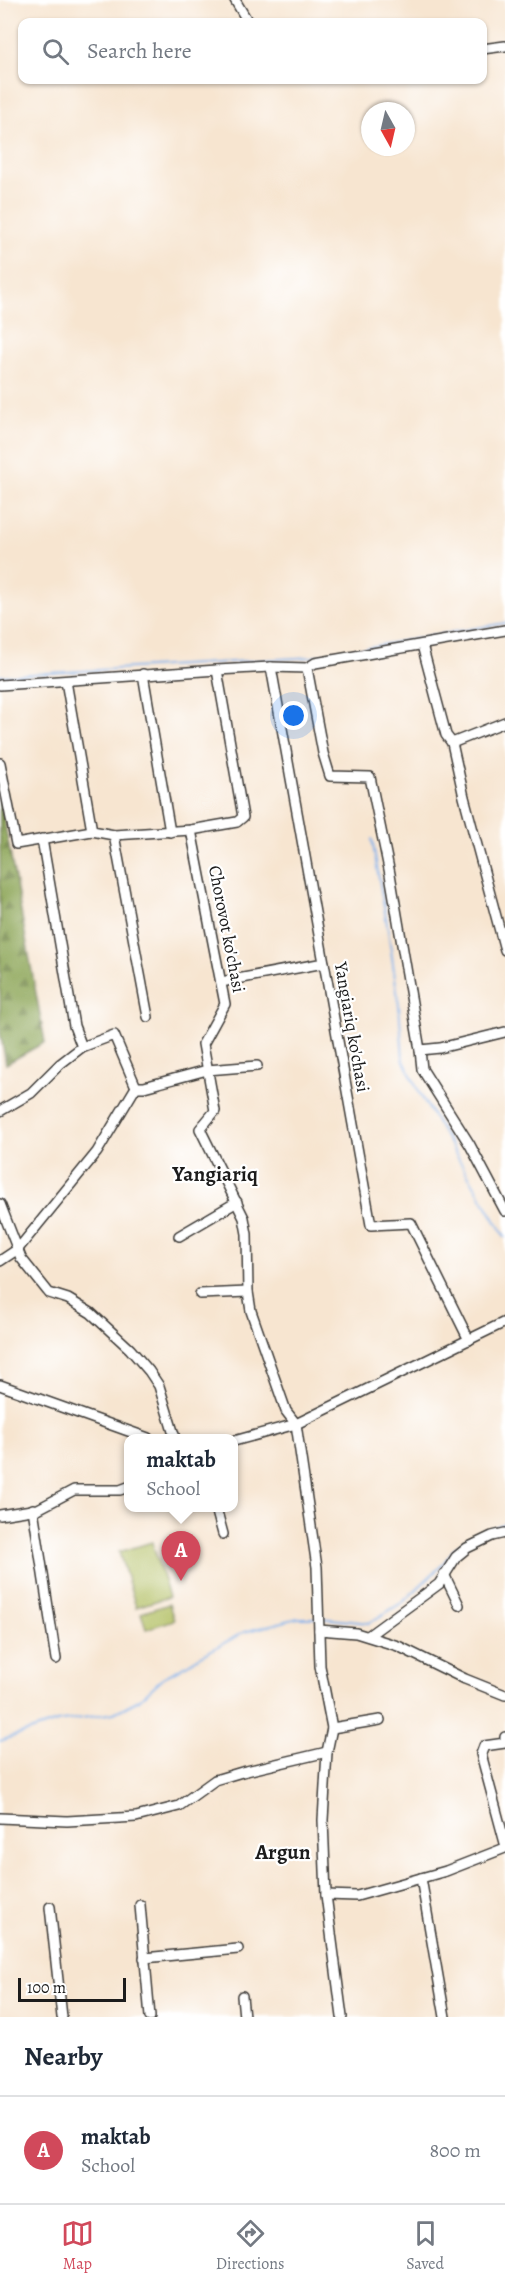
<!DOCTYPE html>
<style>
body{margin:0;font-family:Alegreya,serif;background:#f6f6f7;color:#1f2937}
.compass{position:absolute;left:361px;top:102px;width:54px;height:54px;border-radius:50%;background:#fff;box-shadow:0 2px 4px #0004;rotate:172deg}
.scale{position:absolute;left:18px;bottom:15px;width:108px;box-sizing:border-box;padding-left:6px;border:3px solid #1c1c1c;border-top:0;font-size:16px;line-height:21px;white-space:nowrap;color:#1c1c1c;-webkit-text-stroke:4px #fff;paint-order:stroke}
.you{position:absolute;left:294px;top:716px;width:21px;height:21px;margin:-15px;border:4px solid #fff;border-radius:50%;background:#1a73e8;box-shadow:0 0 0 9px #1a73e833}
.badge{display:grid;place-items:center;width:39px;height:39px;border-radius:50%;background:#d1495b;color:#fff;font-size:20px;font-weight:700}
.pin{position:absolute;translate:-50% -50px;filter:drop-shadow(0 2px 3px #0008)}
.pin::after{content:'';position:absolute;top:32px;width:21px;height:18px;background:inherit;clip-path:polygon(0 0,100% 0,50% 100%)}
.popup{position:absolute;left:124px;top:1434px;width:114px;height:78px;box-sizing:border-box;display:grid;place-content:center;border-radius:12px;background:#fff;filter:drop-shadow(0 2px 4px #0005);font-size:20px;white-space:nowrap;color:#747a83}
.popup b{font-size:22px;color:#1f2937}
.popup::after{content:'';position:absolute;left:50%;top:100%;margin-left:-12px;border:12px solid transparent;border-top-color:#fff}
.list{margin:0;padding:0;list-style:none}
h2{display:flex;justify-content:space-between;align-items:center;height:78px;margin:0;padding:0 24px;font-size:26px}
h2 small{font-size:20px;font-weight:400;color:#747a83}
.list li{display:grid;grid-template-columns:39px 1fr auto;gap:18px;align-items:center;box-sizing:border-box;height:108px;padding:0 24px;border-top:2px solid #e0e1e3}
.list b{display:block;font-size:22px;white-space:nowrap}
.list p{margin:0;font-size:20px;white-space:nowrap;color:#747a83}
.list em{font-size:20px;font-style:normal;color:#747a83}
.icon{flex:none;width:33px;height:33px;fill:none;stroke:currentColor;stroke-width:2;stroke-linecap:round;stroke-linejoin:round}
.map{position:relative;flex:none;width:505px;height:2017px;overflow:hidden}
.search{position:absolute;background:#fff;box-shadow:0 2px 4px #0004;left:18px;right:18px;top:18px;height:66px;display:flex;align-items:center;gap:15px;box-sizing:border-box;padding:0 21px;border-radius:12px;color:#747a83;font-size:22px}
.sheet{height:186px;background:#fff}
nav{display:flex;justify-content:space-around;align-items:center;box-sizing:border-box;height:84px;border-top:2px solid #e0e1e3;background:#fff;font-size:16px;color:#747a83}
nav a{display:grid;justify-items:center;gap:3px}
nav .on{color:#d1495b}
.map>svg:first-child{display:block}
</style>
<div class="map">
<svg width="505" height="2017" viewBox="0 0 505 2017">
<defs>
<pattern id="forest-firs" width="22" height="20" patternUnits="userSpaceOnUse" patternTransform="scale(1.5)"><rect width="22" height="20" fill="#8ca556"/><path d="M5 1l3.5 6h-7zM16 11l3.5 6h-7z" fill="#728646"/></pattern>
</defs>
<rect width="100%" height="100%" fill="#fff"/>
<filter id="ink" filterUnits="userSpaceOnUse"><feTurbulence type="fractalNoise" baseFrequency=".0167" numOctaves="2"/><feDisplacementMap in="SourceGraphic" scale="12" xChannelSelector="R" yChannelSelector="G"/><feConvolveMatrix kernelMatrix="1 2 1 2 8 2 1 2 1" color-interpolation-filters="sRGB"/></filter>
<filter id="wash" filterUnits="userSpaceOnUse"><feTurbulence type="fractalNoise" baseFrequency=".008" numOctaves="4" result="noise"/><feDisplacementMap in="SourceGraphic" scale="24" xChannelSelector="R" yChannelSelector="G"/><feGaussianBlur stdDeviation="1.35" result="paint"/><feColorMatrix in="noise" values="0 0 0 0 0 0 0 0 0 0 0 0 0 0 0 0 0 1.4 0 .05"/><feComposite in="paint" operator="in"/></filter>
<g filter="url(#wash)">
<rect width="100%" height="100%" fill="#f7e5d0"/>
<path fill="url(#forest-firs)" stroke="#546039" stroke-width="1.5" d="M0,798L45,1042L6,1064L0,1032Z"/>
<g fill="#b1be60" stroke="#666d3e" stroke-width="1.5">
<path d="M152,1542L169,1597L136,1607L119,1552Z"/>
<path d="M169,1604L174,1620L146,1629L141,1613Z"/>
</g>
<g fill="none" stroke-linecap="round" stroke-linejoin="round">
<g stroke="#7dafe9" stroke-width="2">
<path d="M0,676L313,657L505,623"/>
<path d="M372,839L388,930L399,1005L403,1059L420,1094L505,1237"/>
<path d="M321,1618L369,1623L403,1602L441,1566L455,1548L464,1541L505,1523"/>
<path d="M0,1741L57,1722L114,1713L139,1700L164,1677L180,1669L199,1657L244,1632L298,1618H316"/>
</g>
</g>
</g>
<g filter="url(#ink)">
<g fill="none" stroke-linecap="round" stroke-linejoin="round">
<g stroke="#3d3a37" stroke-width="12">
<g id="minor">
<path d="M235,0L248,22"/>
<path d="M482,49L505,46"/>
<path d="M422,645L446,735L452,743L464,797L505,950"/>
<path d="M271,667L371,1225L411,1223L469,1340"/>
<path d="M307,668L323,753L330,776L370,777L390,874L420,1050L422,1069L470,1145L505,1211"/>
<path d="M143,674L170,832"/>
<path d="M66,681L92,831"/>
<path d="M0,685L217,670L271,667L307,668L315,663L505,630"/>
<path d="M452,743L505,722"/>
<path d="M0,763L16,844L92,831L114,835L191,830L237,822L243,817L217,670"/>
<path d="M191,830L225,1004L203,1044L215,1111L200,1129L244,1218L247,1234L248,1292L251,1311L286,1411L296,1424L317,1567L320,1666L332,1728L327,1752L323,1820L326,1895L342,2017"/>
<path d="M114,835L148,1017"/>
<path d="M42,839L74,1026L82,1047"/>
<path d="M221,982L324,963"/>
<path d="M420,1050L440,1048L505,1032"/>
<path d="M136,1087H144L207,1070L257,1066"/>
<path d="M0,1111L31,1093L60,1064L82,1047L114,1035L136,1087"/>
<path d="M0,1204L21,1258L49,1293L68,1299L91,1313L130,1349L149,1371L159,1386L175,1438"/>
<path d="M179,1236L237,1202"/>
<path d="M0,1261L18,1249L97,1152L136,1087"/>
<path d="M200,1294L248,1292"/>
<path d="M0,1385L148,1438"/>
<path d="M234,1441L296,1424L505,1322"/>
<path d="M216,1508L223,1534"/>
<path d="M33,1509L56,1659"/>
<path d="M0,1515L38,1509L74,1490H120L128,1487"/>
<path d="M444,1574L459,1605"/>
<path d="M319,1630L356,1633L398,1646L465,1679L505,1695"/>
<path d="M368,1636L439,1584L456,1557L467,1548L492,1536L505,1533"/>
<path d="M332,1728L380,1720"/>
<path d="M505,1737V1743L484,1746L481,1754L505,1843"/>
<path d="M0,1818L67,1821L136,1817L179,1806L215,1780L242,1772L327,1752"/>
<path d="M421,1878L445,2017"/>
<path d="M326,1895L357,1896L446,1871L505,1848"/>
<path d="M140,1905L150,2017"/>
<path d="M50,1907L62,2017"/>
<path d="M144,1958L238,1949"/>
<path d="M242,1996L244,2017"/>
</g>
</g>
<use href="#minor" stroke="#fff" stroke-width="9"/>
</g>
</g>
<g text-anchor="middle" stroke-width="4.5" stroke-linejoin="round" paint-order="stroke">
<g font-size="18" fill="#1c1c1c" stroke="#fff">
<text transform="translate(227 929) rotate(79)" y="6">Chorovot ko'chasi</text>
<text transform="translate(352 1027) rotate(80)" y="6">Yangiariq ko'chasi</text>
</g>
<g font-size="21" font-weight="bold" fill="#1c1c1c" stroke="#fff">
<text x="215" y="1181">Yangiariq</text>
<text x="283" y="1859">Argun</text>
</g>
</g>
</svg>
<svg class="compass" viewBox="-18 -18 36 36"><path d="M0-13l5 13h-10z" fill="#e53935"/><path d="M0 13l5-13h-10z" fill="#747a83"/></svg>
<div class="scale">100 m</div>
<div class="you"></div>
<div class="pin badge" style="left:181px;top:1581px">A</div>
<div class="popup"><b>maktab</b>School</div>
<div class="search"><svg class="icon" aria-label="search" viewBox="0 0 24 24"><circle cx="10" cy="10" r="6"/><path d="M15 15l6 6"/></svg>Search here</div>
</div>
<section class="sheet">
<h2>Nearby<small></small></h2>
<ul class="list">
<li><span class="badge">A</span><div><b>maktab</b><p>School</p></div><em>800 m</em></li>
</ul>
</section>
<nav>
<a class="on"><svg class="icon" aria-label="map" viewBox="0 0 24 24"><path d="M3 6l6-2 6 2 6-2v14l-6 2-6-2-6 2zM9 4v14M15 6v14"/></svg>Map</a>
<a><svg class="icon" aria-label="directions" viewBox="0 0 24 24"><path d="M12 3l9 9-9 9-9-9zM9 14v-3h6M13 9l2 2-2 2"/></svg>Directions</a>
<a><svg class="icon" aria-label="saved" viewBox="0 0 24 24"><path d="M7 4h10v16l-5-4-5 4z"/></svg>Saved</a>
</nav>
